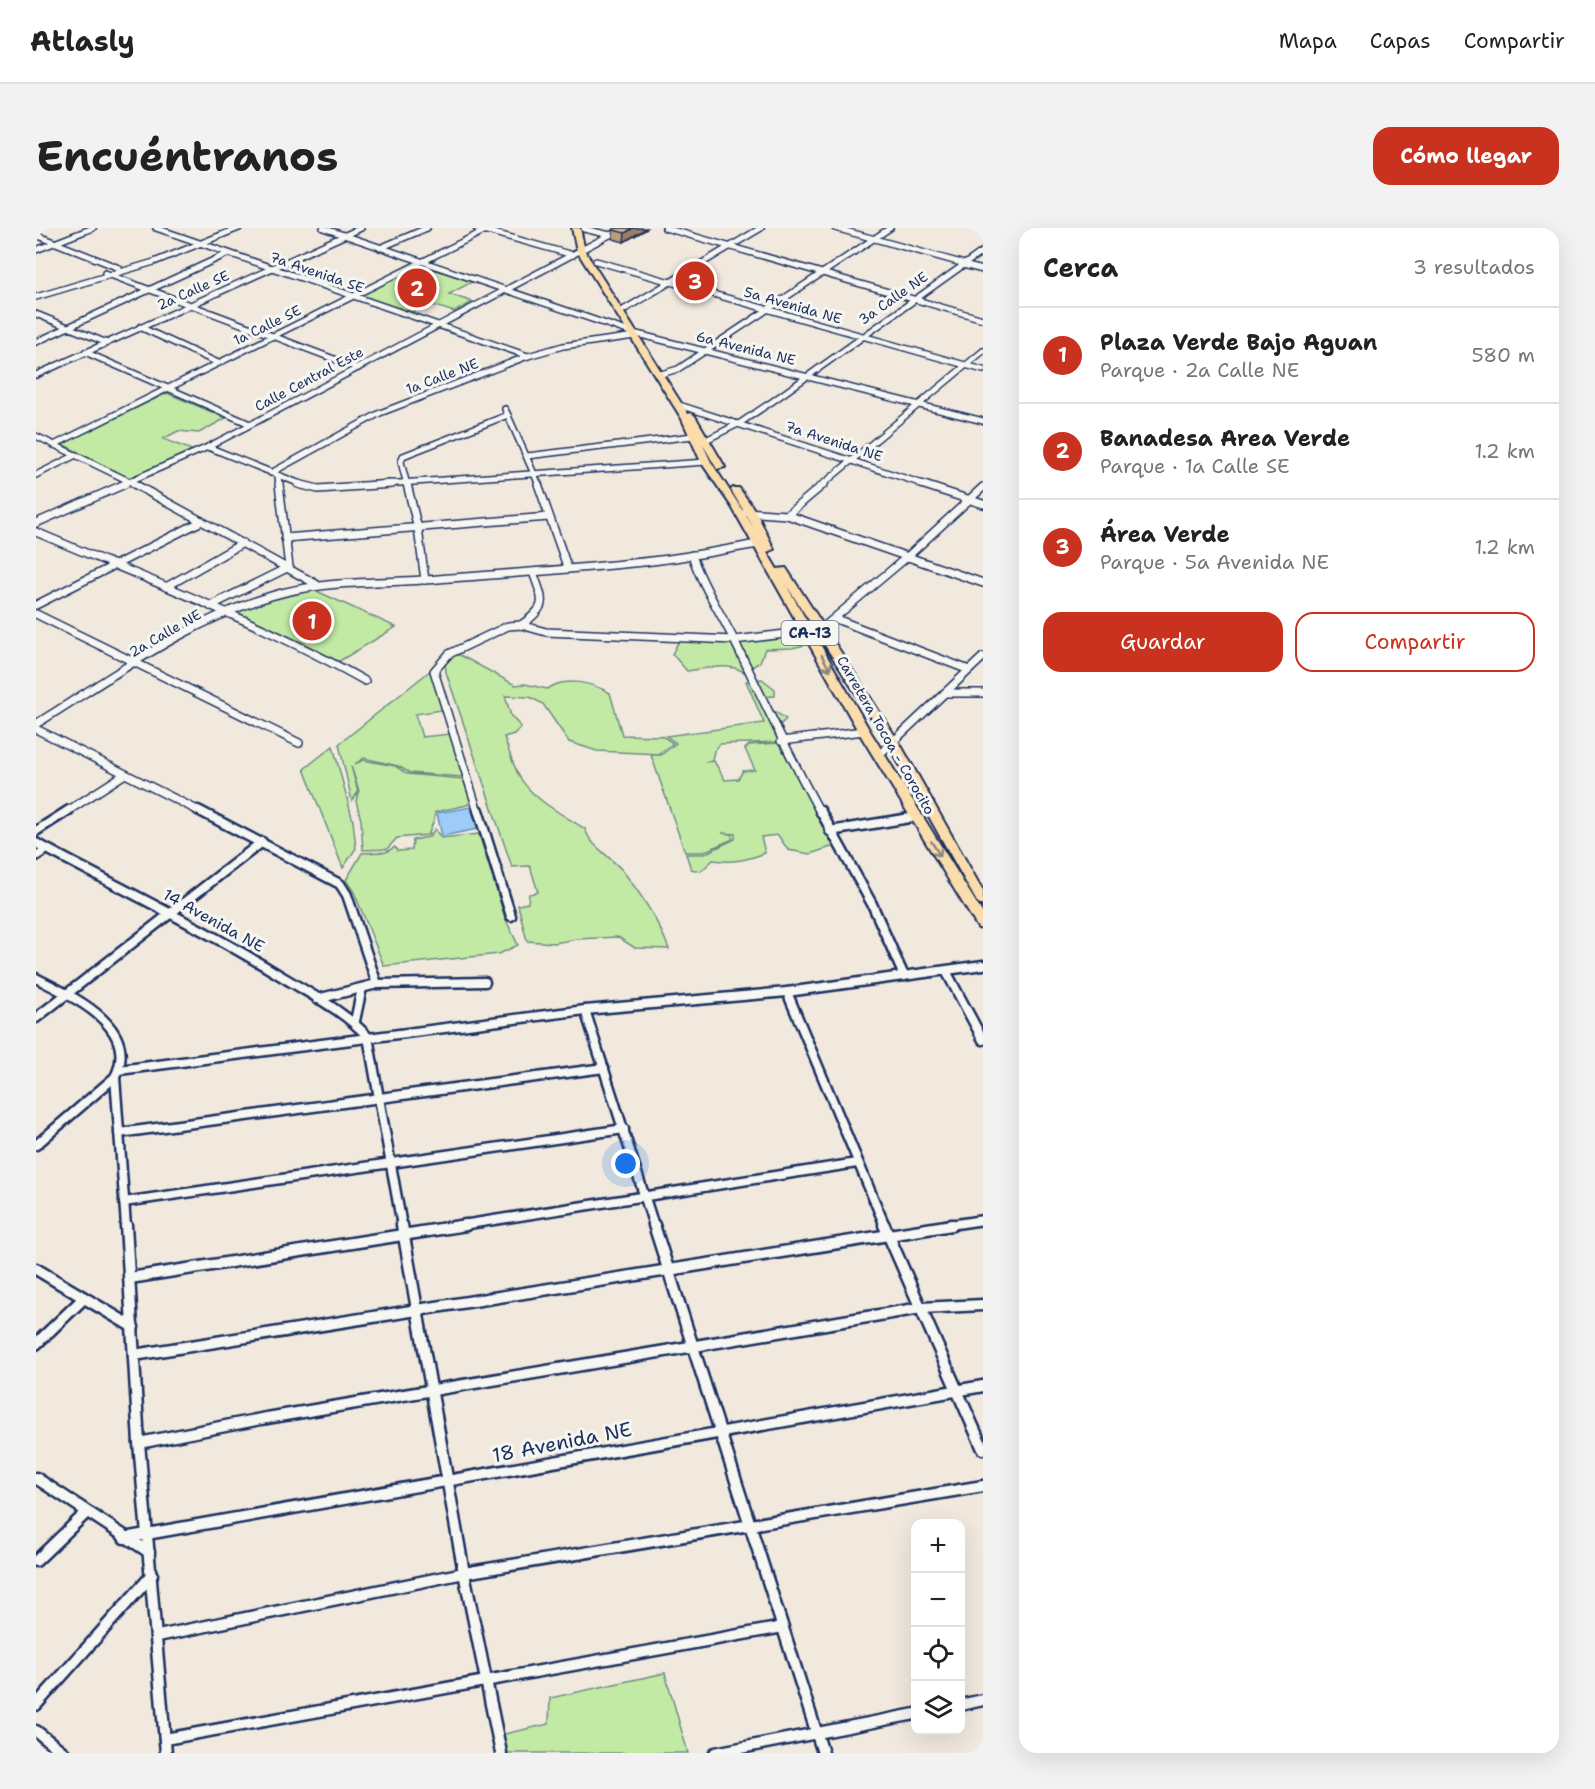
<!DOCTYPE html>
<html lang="es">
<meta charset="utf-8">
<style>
body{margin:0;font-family:"Shantell Sans",sans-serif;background:#f2f2f2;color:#222}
.controls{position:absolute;right:18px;bottom:18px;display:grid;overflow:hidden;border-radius:12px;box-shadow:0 6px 24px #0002}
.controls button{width:54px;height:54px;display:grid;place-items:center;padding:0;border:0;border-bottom:2px solid #e0e0e0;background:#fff;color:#222;font:30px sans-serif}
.you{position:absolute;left:590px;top:936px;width:21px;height:21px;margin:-15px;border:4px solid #fff;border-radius:50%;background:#1a73e8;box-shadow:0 0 0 9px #1a73e833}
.badge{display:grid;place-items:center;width:39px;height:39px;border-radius:50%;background:#c8321e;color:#fff;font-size:20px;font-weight:700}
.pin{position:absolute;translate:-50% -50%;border:3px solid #fff;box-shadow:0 2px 6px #0006}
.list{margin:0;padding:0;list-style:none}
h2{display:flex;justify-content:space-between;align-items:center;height:78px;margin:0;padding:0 24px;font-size:26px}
h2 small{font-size:20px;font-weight:400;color:#767676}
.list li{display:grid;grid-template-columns:39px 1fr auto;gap:18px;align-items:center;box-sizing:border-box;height:96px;padding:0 24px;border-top:2px solid #e0e0e0}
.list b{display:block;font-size:22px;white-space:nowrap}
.list p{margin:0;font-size:20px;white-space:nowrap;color:#767676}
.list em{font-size:20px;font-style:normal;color:#767676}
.actions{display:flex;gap:12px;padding:18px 24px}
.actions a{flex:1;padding:14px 0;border:2px solid #c8321e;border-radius:18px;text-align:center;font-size:21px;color:#c8321e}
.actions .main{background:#c8321e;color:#fff}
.icon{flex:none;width:33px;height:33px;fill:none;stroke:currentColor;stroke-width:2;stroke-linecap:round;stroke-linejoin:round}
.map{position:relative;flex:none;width:947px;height:1525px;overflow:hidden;border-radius:18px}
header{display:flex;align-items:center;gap:36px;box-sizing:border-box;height:84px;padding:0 30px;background:#fff;border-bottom:2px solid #e0e0e0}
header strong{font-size:28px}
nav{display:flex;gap:33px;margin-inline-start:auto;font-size:21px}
.intro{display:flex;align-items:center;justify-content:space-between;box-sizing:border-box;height:144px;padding:0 36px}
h1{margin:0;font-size:42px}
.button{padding:15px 27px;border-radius:18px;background:#c8321e;color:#fff;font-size:21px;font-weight:700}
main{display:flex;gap:36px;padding:0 36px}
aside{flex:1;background:#fff;border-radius:18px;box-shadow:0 6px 24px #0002}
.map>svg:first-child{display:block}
</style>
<header>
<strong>Atlasly</strong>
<nav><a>Mapa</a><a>Capas</a><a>Compartir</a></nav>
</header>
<div class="intro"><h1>Encuéntranos</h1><a class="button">Cómo llegar</a></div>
<main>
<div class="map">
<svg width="947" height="1525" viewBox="0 0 947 1525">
<rect width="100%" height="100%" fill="#f1e9de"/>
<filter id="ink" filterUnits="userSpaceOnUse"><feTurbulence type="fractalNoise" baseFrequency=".0167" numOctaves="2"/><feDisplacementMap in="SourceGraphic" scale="12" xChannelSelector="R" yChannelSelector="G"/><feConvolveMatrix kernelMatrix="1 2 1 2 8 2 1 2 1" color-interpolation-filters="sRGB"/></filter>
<g filter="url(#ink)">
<g fill="#c2eaa5" stroke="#6e8c82" stroke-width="1.5">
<path d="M386,37L436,54L413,66L437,74L418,84L393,76L372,86L321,68Z"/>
<path d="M131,165L190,190L163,205L142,203L127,211L156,222L94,251L26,216Z"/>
<path d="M276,361L360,399L302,434L192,387L256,364Z"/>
<path d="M772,407L774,416L756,420L729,421L724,434L708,444C692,434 669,441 651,443L636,426L643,413H700Z"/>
<path d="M419,427H424L479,457L489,456L511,461C529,448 557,455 574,465L586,507L626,508L637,515L623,526L561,523L533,514L507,476L494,469L469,468L475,488L485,499L478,506L468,509C472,521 476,533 481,544C493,570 526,586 549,601C555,619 573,627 586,642C605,666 622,692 633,721L599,720L582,709L541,711L518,715L491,713L482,677L492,675L493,666L502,664L494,638L476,639L410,444L409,434Z"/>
<path d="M395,442L406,482L379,486L386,509L414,506L427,549L374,545L362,538L328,530L319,536L327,532L359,538L371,546L427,551L435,573L431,577L399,584L398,592L392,607L361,610L351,621L327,622L325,592L320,573L323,563L315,538L322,564L316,573L303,516Z"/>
<path d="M726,451L739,461V468L725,469L730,481L738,483L750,491L743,498L747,505L742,514L684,516L678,523L676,532L669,534L678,533L689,552L702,551L707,543L719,542L709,521L713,517L743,515L798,618L774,626L752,622L742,607L725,609L729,625C711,632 696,635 677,632L665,643L655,641L650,626H668L699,611V606L686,605L695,606L697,611L667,624H649L615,527H625L640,515L630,508L728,495L710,453Z"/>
<path d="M297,518L317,593L320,620L307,640L268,541Z"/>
<path d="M399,601L405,610L443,606L469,690L482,717L463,726L348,738L318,664L310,652L326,625L350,624L359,619L361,623L376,622L377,612L393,609Z"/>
<path d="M629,1445L652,1525H459L455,1509L513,1496L514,1470Z"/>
</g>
<path fill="#9dccf9" stroke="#698dbb" stroke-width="1.5" d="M435,579L442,601L406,608L401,585Z"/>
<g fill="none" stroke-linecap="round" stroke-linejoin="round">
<g stroke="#1b2f5e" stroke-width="8">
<g id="street-far3">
<path d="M120,0L492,128"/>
<path d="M287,0L597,105L947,193"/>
<path d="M440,0L537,27"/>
<path d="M629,0L947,91"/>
<path d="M799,0L929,36"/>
<path d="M548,1L574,7"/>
<path d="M0,7L83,40"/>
<path d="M344,20L391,0"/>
<path d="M0,22L57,0"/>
<path d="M560,33L947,142"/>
<path d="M927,37L947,42"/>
<path d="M69,45L322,140"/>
<path d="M0,69L118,34L203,0"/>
<path d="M584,84L725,0"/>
<path d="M0,86L71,115"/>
<path d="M104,99L182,135"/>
<path d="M0,114L191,26"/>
<path d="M49,124L214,196"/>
<path d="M0,147L325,0"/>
<path d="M622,147L642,141L854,0"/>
<path d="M640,176L890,257"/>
<path d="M469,181L503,257"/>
<path d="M0,208L101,257"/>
<path d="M662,216L704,195L737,173L947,23"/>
<path d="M18,217L454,0"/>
<path d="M172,219L267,257"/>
<path d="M491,228L657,208"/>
<path d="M235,245L344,185L492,128L527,118L599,108"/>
<path d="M0,247L40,227"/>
<path d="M242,248L243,257"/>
<path d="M85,257L172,219L587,0"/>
<path d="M334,257L670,234"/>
<path d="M371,257L365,234L367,228L472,187"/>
<path d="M786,257L947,123"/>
</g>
</g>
<g stroke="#1b2f5e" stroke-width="10">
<g id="street-far2">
<path d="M98,256L280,356"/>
<path d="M262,256L282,261L356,256"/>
<path d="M371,256L382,301L389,352"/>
<path d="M502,256L532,341"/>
<path d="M885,256L947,276"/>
<path d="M710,284L751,287L947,355"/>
<path d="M751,287L788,256"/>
<path d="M0,295L89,256"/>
<path d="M0,304C110,351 225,394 329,453"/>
<path d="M249,310L513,289"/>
<path d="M656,327C666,358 685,385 699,414C727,471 753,528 784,584"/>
<path d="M130,359L207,315"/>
<path d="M0,377L166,293"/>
<path d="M174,378L253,339L243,256"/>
<path d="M0,386L263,515"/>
<path d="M800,391L933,442"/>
<path d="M485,397C513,378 507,373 497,344"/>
<path d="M909,465H947"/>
<path d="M0,496C75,450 150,394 235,368C290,351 345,356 402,351C476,345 550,341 624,332C658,328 693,321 727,315"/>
<path d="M0,501L165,584"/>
<path d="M745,513L828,503"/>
<path d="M844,526L947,429"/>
<path d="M30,584L89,546"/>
<path d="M442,584L398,443L413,426L472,398L485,397L510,404L698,412L784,402L871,329L947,259"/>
</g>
</g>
<g stroke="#1b2f5e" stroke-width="13">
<g id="street-far1">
<path d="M162,582L304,656L311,667L341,756"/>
<path d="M442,582L475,688"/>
<path d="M784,582L836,676L868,748"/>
<path d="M0,603L33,582"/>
<path d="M794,603L880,589"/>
<path d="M0,615C84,660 169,701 250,751C278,768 309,784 332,809L366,998"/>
<path d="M0,628L11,621"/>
<path d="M910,743L947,812"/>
<path d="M0,750C34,768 105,797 79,849L0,917"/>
<path d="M751,764L849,998"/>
<path d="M281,771L341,756L449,754"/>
<path d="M549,782L618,998"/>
<path d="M0,790L226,614"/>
<path d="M319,793L326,760"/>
<path d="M83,842L549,782L751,764L947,737"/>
<path d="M79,849L90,998"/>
<path d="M83,905L568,840"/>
<path d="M88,974L588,901"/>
<path d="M420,998L821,935"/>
<path d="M907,998L947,992"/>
</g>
</g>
<g stroke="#1b2f5e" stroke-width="15">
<g id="street">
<path d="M90,997L103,1215L130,1525"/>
<path d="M366,997L428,1345L465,1525"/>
<path d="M618,997L787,1525"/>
<path d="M848,997L947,1221"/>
<path d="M0,1041L97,1099"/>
<path d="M94,1050L430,997"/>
<path d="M0,1116L47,1071"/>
<path d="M98,1127L916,997"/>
<path d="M103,1215L225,1191L885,1080L947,1077"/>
<path d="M0,1250L113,1324"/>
<path d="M88,1310L947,1158"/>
<path d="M0,1333L50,1285"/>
<path d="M122,1408L428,1345L947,1258"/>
<path d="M0,1477L116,1347"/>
<path d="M924,1477L947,1472"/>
<path d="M0,1503L28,1525"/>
<path d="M129,1511L747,1399"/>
<path d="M679,1525L879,1486"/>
</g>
</g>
<g stroke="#1b2f5e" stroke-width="4">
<path id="primary" d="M536,0H544L549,23L652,186L655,185L659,188L689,239L681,241L666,215L675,234L718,300L695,262L697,260H703L720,284L738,321L731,324L741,341L750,340L863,514L947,663V678L941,674L851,514L749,355L834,503L947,686V701L942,700L822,503L696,279L665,234L646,191L541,23Z"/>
</g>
<use href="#street-far3" stroke="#f6f6f2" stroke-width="5"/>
<use href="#street-far2" stroke="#f6f6f2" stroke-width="7"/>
<use href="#street-far1" stroke="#f6f6f2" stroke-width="8"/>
<use href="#street" stroke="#f6f6f2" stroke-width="10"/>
<use href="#primary" fill="#faddab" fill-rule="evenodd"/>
</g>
<path fill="#bd9d79" stroke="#1b2f5e" stroke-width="1.5" d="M611,1L588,14L577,11V2Z"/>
<path fill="#9a8063" stroke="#1b2f5e" stroke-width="1.5" d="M597,0H611L588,14L589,5Z"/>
<path fill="#dcb78d" stroke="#1b2f5e" stroke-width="1.5" d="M580,0H597L589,5L577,2Z"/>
<defs><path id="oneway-shaft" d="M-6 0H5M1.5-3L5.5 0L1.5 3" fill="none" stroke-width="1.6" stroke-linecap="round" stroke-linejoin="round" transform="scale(1.5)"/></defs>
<g stroke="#8a8684">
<use href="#oneway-shaft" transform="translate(790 435) rotate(61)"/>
<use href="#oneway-shaft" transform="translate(900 621) rotate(59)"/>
</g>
</g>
<g text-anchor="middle" stroke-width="6" stroke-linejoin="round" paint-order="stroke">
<g font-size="14" fill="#1b2f5e" stroke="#f6f6f2">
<text transform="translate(281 44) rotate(19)" y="5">7a Avenida SE</text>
<text transform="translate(157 62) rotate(-24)" y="5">2a Calle SE</text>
<text transform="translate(857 70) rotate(-35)" y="5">3a Calle NE</text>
<text transform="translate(757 77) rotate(16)" y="5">5a Avenida NE</text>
<text transform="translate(231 97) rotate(-26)" y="5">1a Calle SE</text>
<text transform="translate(710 120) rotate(14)" y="5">6a Avenida NE</text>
<text transform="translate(406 148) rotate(-21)" y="5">1a Calle NE</text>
<text transform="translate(273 151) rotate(-28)" y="5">Calle Central Este</text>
<text transform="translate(798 213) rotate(18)" y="5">7a Avenida NE</text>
<text transform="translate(129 405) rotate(-30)" y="5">2a Calle NE</text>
<text transform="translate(850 507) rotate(60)" y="5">Carretera Tocoa - Corocito</text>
</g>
<rect fill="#f6f6f2" stroke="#5d6b8a" stroke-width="1.5" x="745.5" y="393" width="57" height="24" rx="4.5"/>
<g font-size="15" font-weight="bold" fill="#1b2f5e">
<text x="774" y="410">CA-13</text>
</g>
<g font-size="16" fill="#1b2f5e" stroke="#f6f6f2">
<text transform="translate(178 692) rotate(29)" y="6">14 Avenida NE</text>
</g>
<g font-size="20" fill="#1b2f5e" stroke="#f6f6f2">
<text transform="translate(526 1214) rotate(-11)" y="7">18 Avenida NE</text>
</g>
</g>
</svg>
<div class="controls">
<button>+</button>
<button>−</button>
<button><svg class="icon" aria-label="locate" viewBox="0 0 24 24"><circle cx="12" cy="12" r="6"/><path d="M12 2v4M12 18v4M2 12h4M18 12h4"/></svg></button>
<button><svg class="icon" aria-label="layers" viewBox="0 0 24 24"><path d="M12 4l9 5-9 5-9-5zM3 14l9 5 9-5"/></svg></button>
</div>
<div class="you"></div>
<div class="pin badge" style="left:276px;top:393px">1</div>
<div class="pin badge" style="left:381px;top:60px">2</div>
<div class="pin badge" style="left:659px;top:53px">3</div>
</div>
<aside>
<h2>Cerca<small>3 resultados</small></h2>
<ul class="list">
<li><span class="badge">1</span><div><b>Plaza Verde Bajo Aguan</b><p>Parque · 2a Calle NE</p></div><em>580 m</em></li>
<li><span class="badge">2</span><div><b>Banadesa Area Verde</b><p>Parque · 1a Calle SE</p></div><em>1.2 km</em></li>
<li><span class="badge">3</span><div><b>Área Verde</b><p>Parque · 5a Avenida NE</p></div><em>1.2 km</em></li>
</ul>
<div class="actions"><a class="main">Guardar</a><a>Compartir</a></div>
</aside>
</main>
